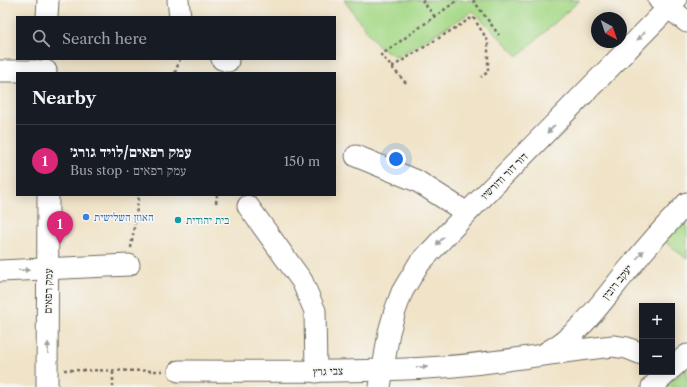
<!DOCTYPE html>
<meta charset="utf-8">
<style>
body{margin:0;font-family:"Libre Caslon Text","Frank Ruhl Libre",serif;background:#20242c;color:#f1f3f6}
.controls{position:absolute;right:12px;bottom:12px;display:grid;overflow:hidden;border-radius:0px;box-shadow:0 2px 10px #0003}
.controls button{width:36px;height:36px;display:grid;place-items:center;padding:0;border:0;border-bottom:1px solid #363941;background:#171b24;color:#f1f3f6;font:20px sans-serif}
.compass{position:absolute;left:591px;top:12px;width:36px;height:36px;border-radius:50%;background:#171b24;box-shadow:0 2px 10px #0003;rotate:140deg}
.you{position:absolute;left:396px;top:159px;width:14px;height:14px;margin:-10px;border:3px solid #fff;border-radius:50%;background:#1a73e8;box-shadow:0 0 0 6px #1a73e833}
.badge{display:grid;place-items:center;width:26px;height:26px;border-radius:50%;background:#db2777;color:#fff;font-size:13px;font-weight:700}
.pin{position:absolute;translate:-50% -33px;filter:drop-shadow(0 1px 2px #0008)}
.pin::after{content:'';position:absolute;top:21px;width:14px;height:12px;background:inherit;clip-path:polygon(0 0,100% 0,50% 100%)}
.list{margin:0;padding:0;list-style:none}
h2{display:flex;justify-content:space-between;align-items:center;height:52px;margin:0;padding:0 16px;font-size:17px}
h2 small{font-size:13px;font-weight:400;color:#9ea1a6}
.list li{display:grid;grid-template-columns:26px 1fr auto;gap:12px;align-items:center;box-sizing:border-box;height:72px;padding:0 16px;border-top:1px solid #363941}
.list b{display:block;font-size:15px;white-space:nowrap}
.list p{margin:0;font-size:13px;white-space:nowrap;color:#9ea1a6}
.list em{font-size:13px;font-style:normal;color:#9ea1a6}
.icon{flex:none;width:22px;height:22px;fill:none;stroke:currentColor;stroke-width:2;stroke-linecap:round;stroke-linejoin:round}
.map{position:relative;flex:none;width:687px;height:387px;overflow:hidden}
.search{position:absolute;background:#171b24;box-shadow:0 2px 10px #0003;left:16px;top:16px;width:320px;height:44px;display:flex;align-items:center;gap:10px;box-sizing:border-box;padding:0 14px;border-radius:0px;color:#9ea1a6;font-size:15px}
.panel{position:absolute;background:#171b24;box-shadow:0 2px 10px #0003;left:16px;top:72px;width:320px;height:124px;border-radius:0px}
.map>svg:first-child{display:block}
</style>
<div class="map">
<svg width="687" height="387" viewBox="0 0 687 387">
<rect width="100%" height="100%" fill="#f6f6f2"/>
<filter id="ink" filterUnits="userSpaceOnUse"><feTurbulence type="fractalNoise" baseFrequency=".025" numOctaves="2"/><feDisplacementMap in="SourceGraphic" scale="8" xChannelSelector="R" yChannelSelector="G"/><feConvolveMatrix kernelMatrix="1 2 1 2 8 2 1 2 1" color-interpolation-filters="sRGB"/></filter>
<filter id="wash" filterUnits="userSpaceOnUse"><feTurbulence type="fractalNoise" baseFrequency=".012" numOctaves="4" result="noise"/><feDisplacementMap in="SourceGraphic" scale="16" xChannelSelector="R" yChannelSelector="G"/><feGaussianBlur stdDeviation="0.9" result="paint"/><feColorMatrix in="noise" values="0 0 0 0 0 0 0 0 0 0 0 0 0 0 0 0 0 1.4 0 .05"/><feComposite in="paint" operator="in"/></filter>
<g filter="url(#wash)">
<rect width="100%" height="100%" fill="#f0e3c7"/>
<g fill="#a6d988" stroke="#68825a">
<path d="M344,0H580L518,56L473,11L397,57L378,46Z"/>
<path d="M687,217V259L662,239Z"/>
<path d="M687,369V387H662Z"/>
</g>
</g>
<g filter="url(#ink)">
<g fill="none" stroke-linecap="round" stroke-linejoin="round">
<g stroke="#706b62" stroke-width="23">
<g id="minor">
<path d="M178,0L180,17"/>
<path d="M659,0L687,22"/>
<path d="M47,17L48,0"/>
<path d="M222,59L228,61"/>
<path d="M0,71H46"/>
<path d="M356,156L417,181L467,213"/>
<path d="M248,206L302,281L315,311L316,372"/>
<path d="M0,271L129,265"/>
<path d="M547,352C583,333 606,295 632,265C649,244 668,223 687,203"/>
<path d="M672,368L687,355"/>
<path d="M179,371C267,371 355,373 442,367C500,363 556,352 613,346L627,348L642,354"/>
<path d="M47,387L48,195"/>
<path d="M380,387L389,332L395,311L402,292L418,265L467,213L676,0"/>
<path d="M652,387L668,372"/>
</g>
</g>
<g stroke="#706b62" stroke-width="2.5" stroke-dasharray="3 3" stroke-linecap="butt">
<path d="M422,0L435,17"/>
<path d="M473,0L499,35"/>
<path d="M392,67L473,17L488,41V72L481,77"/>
<path d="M175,73L180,59"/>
<path d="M406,83L381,55L458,0"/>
<path d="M216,203L217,195"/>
<path d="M131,248L139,195"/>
<path d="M64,370L163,371"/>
<path d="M113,387V371"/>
</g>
<use href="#minor" stroke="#fff" stroke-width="21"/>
</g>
<defs><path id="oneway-solid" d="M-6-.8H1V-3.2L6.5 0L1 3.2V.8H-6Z"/></defs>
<g fill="#a0a0a0">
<use href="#oneway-solid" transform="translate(641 36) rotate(134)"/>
<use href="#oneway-solid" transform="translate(551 129) rotate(134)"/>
<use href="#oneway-solid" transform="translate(440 241) rotate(133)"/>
<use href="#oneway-solid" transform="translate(640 255) rotate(-49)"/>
<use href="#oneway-solid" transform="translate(24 270) rotate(-2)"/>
<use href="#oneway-solid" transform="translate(48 348) rotate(-89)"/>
<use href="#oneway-solid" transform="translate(422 367) rotate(-1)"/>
</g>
</g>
<circle fill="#3f7fe0" stroke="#f6f6f2" stroke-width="1.5" cx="86" cy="217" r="4"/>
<circle fill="#0f9aa8" stroke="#f6f6f2" stroke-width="1.5" cx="178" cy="220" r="4"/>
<g text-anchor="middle" stroke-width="3" stroke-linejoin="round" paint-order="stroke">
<g font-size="11" fill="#2b2b2b" stroke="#f6f6f2">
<text transform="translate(504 176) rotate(-45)" y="4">דור דור ודורשיו</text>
<text transform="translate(617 282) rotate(-51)" y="4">יעקב רובין</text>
<text transform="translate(48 291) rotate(-89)" y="4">עמק רפאים</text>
<text transform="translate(328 371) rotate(-2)" y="4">צבי גרץ</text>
</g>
<g font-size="11" fill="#366cbe" stroke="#f6f6f2" text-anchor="start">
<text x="94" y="221">האוזן השלישית</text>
</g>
<g font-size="11" fill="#0d838f" stroke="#f6f6f2" text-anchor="start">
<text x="186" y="224">בית יהודית</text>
</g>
</g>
</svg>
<div class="controls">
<button>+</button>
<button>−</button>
</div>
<svg class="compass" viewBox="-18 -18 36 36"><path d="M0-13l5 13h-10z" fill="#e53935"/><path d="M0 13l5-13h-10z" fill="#9ea1a6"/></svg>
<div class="you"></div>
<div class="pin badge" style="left:60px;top:244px">1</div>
<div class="search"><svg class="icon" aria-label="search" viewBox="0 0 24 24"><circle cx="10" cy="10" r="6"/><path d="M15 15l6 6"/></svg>Search here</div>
<section class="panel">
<h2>Nearby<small></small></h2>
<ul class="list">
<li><span class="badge">1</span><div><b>עמק רפאים/לויד גורג׳</b><p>Bus stop · עמק רפאים</p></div><em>150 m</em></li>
</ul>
</section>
</div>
